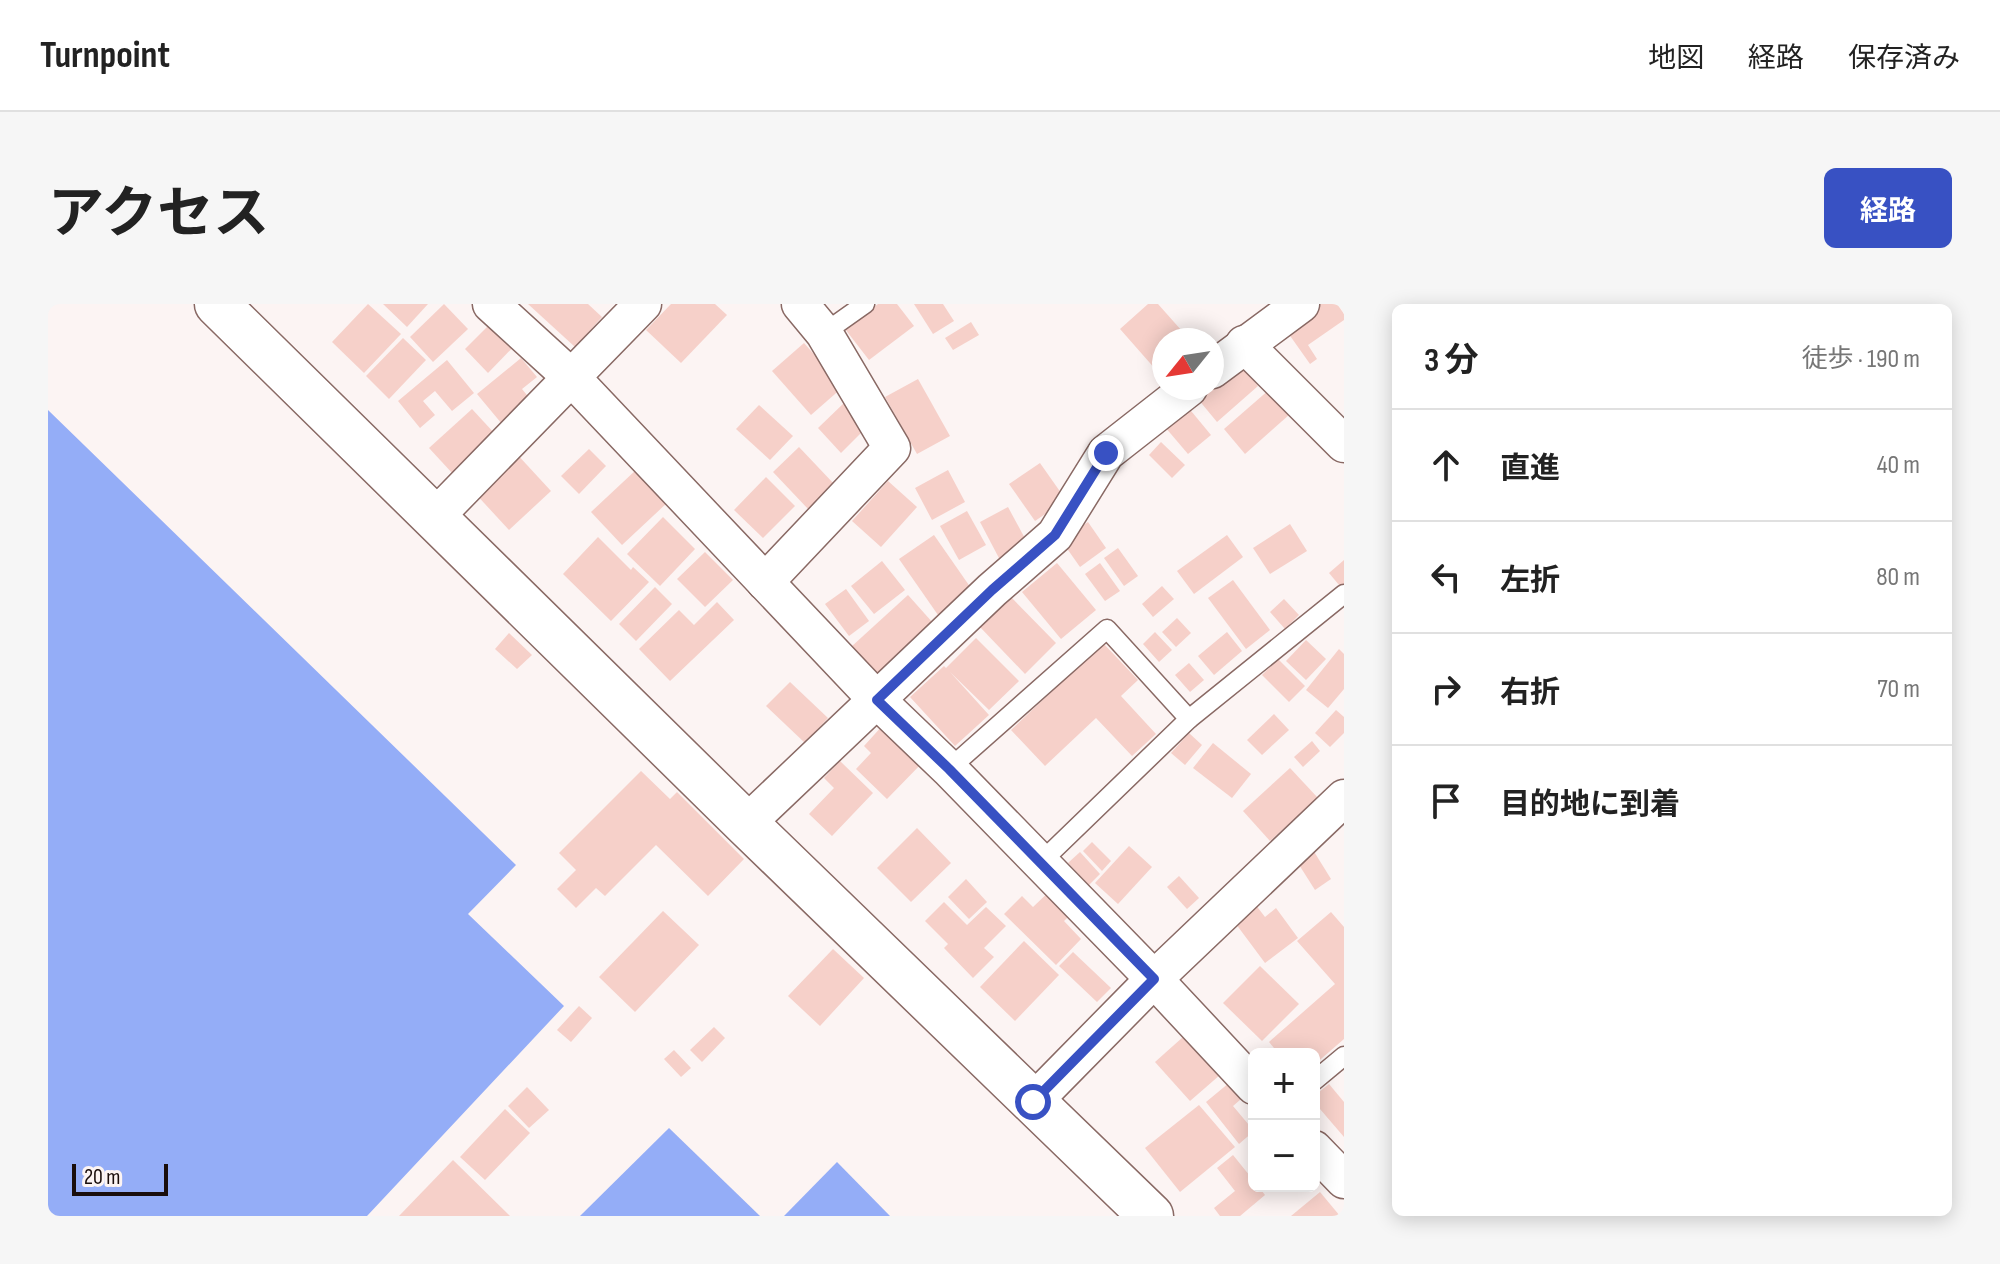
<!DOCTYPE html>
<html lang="ja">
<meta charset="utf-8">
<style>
body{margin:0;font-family:"Sofia Sans Condensed","Noto Sans JP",sans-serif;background:#f6f6f6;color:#222}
.controls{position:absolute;right:24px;bottom:24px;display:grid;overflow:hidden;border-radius:12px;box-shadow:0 4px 20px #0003}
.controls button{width:72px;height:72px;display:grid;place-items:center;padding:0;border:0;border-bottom:2px solid #e0e0e0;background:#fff;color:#222;font:40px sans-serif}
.compass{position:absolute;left:1104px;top:24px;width:72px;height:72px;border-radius:50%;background:#fff;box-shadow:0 4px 20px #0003;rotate:240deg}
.scale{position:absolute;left:24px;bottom:20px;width:96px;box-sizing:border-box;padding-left:8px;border:4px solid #190d0b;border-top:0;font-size:22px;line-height:28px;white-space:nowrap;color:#190d0b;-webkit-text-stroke:6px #fcf4f3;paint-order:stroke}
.stop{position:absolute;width:24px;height:24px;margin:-18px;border:6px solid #3851c3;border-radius:50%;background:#fff}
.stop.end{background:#3851c3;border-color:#fff;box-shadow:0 2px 8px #0008}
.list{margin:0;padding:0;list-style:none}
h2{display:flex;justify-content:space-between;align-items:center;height:104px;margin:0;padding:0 32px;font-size:34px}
h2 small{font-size:26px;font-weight:400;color:#767676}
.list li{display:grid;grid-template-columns:52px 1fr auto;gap:24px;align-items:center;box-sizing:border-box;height:112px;padding:0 32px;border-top:2px solid #e0e0e0}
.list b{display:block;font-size:30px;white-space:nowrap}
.list em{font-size:26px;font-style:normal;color:#767676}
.icon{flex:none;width:44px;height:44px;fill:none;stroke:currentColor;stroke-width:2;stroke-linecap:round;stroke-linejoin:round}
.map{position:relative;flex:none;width:1296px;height:912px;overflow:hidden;border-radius:12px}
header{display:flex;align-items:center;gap:48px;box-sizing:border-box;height:112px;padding:0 40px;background:#fff;border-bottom:2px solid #e0e0e0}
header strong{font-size:38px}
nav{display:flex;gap:44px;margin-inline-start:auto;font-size:28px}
.intro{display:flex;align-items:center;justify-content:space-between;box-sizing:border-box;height:192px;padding:0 48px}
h1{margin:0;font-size:56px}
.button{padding:20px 36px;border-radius:12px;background:#3851c3;color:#fff;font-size:28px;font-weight:700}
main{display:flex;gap:48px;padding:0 48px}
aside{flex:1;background:#fff;border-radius:12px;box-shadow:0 4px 20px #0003}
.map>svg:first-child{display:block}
</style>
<header>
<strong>Turnpoint</strong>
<nav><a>地図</a><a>経路</a><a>保存済み</a></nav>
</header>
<div class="intro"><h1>アクセス</h1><a class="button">経路</a></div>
<main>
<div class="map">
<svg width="1296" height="912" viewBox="0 0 1296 912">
<rect width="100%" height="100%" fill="#fcf4f3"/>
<g fill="#94adf7">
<path d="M0,106L468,561L420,610L516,702L319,912H0Z"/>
<path d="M621,824L712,912H532Z"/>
<path d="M789,858L842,912H736Z"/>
</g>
<g fill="#f6d0c9">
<path d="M320,0L353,30L316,69L284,38Z"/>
<path d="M335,0H380L359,23Z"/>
<path d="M396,0L420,25L385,58L362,33Z"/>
<path d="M480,0H540L554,13L527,43Z"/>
<path d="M623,0H667L679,11L633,59L598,26Z"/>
<path d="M830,0H849L866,22L821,56L797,25Z"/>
<path d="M866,0H895L906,17L885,30Z"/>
<path d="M1100,0H1110L1142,36H1116V75L1072,25Z"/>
<path d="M1260,0H1289L1296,10V16L1260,41L1269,55L1262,60L1233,19Z"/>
<path d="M449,13L472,36L440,69L417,45Z"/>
<path d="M923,18L931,31L905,46L897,34Z"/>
<path d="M355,34L378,56L341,95L318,72Z"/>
<path d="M756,39L795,83L763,111L724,67Z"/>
<path d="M1186,53L1210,82L1169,118L1145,89L1151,84H1164V72Z"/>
<path d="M473,54L489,73L474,85L483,96L454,120L429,90Z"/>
<path d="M399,56L426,89L404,107L387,87L375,97L387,111L372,124L350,97Z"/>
<path d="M870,75L902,132L869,150L837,93Z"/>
<path d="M1229,79L1250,103L1197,150L1176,125Z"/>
<path d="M1134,96L1163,131L1140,150L1111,116Z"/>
<path d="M797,98L820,122L793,149L770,124Z"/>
<path d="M711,101L745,132L722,156L688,125Z"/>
<path d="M424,105L448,131L405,170L381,144Z"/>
<path d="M1113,138L1137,161L1124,174L1101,151Z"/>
<path d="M751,143L787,181L761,206L725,168Z"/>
<path d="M541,145L558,162L531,190L513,172Z"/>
<path d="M467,148L503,187L461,226L425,187Z"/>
<path d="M992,159L1018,196L987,217L961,180Z"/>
<path d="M589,165L620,198L574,241L543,208Z"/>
<path d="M900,166L917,198L884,216L867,184Z"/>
<path d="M718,173L747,202L715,234L686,206Z"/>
<path d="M840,177L869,203L833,243L804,217Z"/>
<path d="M960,203L980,240L952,256L932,218Z"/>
<path d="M919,207L938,241L911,256L892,222Z"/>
<path d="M615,213L647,245L612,282L579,250Z"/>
<path d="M1040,218L1058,244L1032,263L1013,236Z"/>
<path d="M1242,220L1259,247L1222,270L1205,244Z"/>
<path d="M886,231L925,287L890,311L851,255Z"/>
<path d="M1179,231L1195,253L1146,290L1129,267Z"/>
<path d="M550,233L583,266L585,263L601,278L563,317L515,270Z"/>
<path d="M1070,244L1090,272L1076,282L1056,254Z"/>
<path d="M657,248L685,276L657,303L629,275Z"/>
<path d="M1296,256V287L1281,269Z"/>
<path d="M834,257L857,286L826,310L803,282Z"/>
<path d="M1009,259L1048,306L1013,335L974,288Z"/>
<path d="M1052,259L1072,287L1057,297L1037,270Z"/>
<path d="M1185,276L1222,326L1198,345L1160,294Z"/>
<path d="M1114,282L1126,295L1105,313L1094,300Z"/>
<path d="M607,283L624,300L588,337L571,320Z"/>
<path d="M798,285L821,317L801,332L777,300Z"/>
<path d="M860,291L885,319L828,371L803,343Z"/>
<path d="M962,292L1008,339L977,370L931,322Z"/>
<path d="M1236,295L1251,311L1237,325L1222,308Z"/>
<path d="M669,298L686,316L622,377L591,345L631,306L646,321Z"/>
<path d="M1129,314L1143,329L1128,343L1114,328Z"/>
<path d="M1107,328L1124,346L1111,358L1095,340Z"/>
<path d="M1179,328L1194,347L1166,371L1150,352Z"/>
<path d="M461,329L484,351L469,365L447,345Z"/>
<path d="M928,334L971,377L941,406L902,368L941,411L907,442L862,393L896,362L898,364Z"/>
<path d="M1258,336L1278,355L1258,376L1238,357Z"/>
<path d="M1055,339L1090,376L1073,392L1108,430L1084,452L1048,414L997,462L963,426Z"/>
<path d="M1291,345L1296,350V385L1280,404L1258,386Z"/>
<path d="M1230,355L1257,382L1241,398L1214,371Z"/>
<path d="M1141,359L1156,376L1142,388L1127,371Z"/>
<path d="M742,378L780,414L757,439L718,402Z"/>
<path d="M1288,406L1296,413V429L1282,443L1267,429Z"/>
<path d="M1226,410L1241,426L1214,451L1199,436Z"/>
<path d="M836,420L875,458L839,495L808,465L823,449L816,442Z"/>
<path d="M1141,429L1154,441L1137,461L1123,449Z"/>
<path d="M1264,437L1272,447L1255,463L1246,453Z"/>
<path d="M1165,439L1203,470L1184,494L1145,464Z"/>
<path d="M792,457L825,489L784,532L761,510L786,484L776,474Z"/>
<path d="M1242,464L1270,494L1222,537L1195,507Z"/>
<path d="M593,467L622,495L629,488L696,555L660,592L608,541L557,592L548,584L528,604L509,585L528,566L511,549Z"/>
<path d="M869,524L903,559L863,598L829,564Z"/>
<path d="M1044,538L1063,557L1054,567L1035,547Z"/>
<path d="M1081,542L1104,563L1070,600L1047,579Z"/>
<path d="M1265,546L1283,575L1267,586L1248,556Z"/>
<path d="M1032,548L1052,570L1041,581L1020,559Z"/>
<path d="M1131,572L1151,594L1139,605L1119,583Z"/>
<path d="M918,575L939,598L921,615L900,593Z"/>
<path d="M1006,583L1028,605L1016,617L1033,635L1008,661L956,610L974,592L985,603Z"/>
<path d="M1204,596L1217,613L1228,604L1250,634L1217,659L1182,612Z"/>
<path d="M896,598L919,621L938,603L958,622L936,644L946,653L925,674L896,644L900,640L877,617Z"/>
<path d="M615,607L651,641L587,708L551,673Z"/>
<path d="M1283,608L1296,623V735L1266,761V750H1231L1221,738L1287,680L1249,637Z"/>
<path d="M976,637L1011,671L967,717L932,683Z"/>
<path d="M785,645L816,674L772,722L740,692Z"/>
<path d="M1025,648L1063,684L1049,698L1011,662Z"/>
<path d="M1212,662L1251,700L1214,737L1175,699Z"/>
<path d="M531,702L544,714L523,738L509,726Z"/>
<path d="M666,723L677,734L654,758L642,746Z"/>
<path d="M1144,725L1180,764L1142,797L1107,758Z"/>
<path d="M626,746L643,764L633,773L616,755Z"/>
<path d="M1187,774L1200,789L1185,802L1206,827L1191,840L1158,798Z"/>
<path d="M1281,780L1296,798V833L1266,798V792Z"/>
<path d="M479,783L501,806L481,824L460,802Z"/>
<path d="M1151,801L1187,843L1132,888L1097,844Z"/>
<path d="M457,805L482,829L437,876L412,853Z"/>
<path d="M1185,851L1206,877V882H1210L1217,891L1192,912H1172L1166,904L1187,887L1169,864Z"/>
<path d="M405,856L462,912H351Z"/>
<path d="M1272,888L1292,912H1243Z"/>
</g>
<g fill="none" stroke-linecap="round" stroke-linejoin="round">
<g stroke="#896964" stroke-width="21">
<g id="service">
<path d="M776,29L817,0"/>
<path d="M901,465L1059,325L1141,415"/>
<path d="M991,560L1141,415L1296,290"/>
<path d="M1266,777L1296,752"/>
</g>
</g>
<g stroke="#896964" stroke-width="39">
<g id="minor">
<path d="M443,0L524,74L829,396L901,465L1106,675L1206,782"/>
<path d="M1196,40L1296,140"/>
<path d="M1164,66L1253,0"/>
<path d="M387,213L595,0"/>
<path d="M717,278L844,144L776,29L752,0"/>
<path d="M698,520L944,286L1007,231L1058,149L1141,84"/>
<path d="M985,798L1106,675L1296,494"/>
<path d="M1266,845L1296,876"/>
</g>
</g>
<g stroke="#896964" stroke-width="47">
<path id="tertiary" d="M169,0L698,520L1103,912"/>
</g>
<use href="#service" stroke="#fff" stroke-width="18"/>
<use href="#minor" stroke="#fff" stroke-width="36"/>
<use href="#tertiary" stroke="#fff" stroke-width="44"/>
</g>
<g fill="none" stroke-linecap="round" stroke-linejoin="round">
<path stroke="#3851c3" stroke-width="10" d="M985,798L1106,675L901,465L829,396L944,286L1007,231L1058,149"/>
</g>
</svg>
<div class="controls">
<button>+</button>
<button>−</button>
</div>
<svg class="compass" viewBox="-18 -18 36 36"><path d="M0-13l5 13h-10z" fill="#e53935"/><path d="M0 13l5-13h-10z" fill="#767676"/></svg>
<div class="scale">20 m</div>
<div class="stop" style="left:985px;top:798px"></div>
<div class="stop end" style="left:1058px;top:149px"></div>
</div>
<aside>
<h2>3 分<small>徒歩 · 190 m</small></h2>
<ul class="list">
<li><svg class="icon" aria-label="ahead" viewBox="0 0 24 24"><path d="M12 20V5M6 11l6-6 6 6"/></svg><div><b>直進</b></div><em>40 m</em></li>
<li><svg class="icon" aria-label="left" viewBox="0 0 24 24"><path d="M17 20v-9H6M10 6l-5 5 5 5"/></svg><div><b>左折</b></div><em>80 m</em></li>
<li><svg class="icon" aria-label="right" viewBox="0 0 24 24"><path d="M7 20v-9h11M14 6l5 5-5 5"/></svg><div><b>右折</b></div><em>70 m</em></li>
<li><svg class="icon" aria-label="arrive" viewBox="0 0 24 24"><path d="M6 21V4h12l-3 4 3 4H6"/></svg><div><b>目的地に到着</b></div></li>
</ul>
</aside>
</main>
